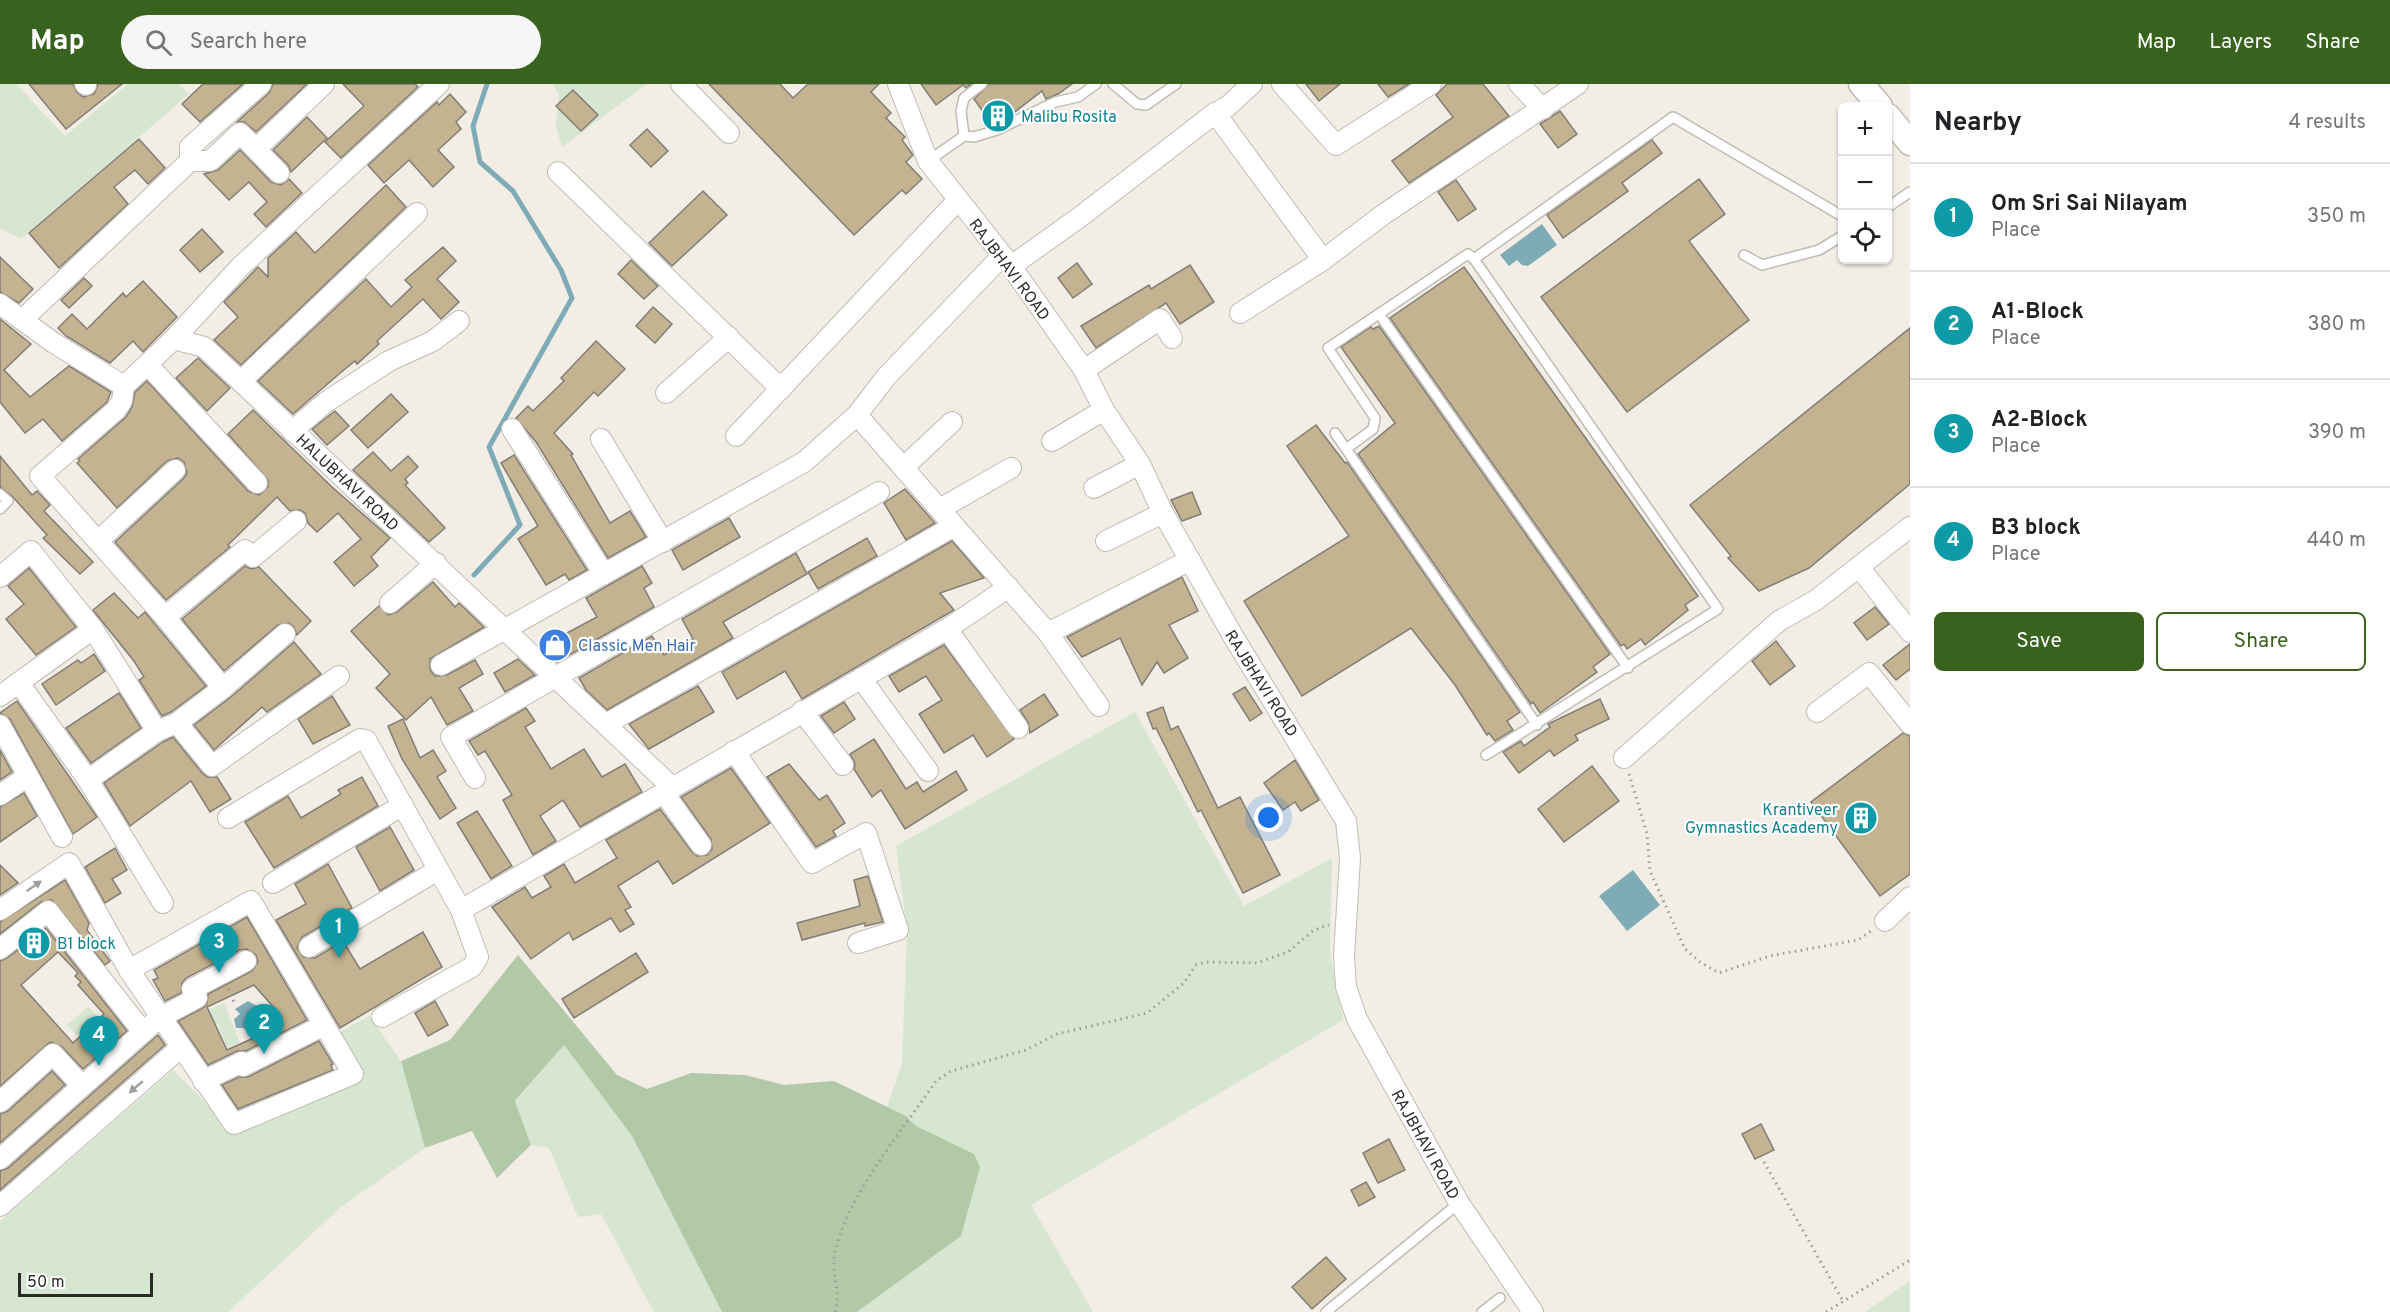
<!DOCTYPE html>
<meta charset="utf-8">
<style>
body{margin:0;font-family:Overpass,sans-serif;background:#f6f6f6;color:#202124}
.controls{position:absolute;right:18px;top:18px;display:grid;overflow:hidden;border-radius:9px;box-shadow:0 2px 4px #0004}
.controls button{width:54px;height:54px;display:grid;place-items:center;padding:0;border:0;border-bottom:2px solid #e0e0e0;background:#fff;color:#202124;font:30px sans-serif}
.scale{position:absolute;left:18px;bottom:15px;width:135px;box-sizing:border-box;padding-left:6px;border:3px solid #2c2b28;border-top:0;font-size:16px;line-height:21px;white-space:nowrap;color:#2c2b28;-webkit-text-stroke:4px #fff;paint-order:stroke}
.you{position:absolute;left:1269px;top:734px;width:21px;height:21px;margin:-15px;border:4px solid #fff;border-radius:50%;background:#1a73e8;box-shadow:0 0 0 9px #1a73e833}
.badge{display:grid;place-items:center;width:39px;height:39px;border-radius:50%;background:#39621f;color:#fff;font-size:20px;font-weight:700}
.pin{position:absolute;translate:-50% -50px;filter:drop-shadow(0 2px 3px #0008)}
.pin::after{content:'';position:absolute;top:32px;width:21px;height:18px;background:inherit;clip-path:polygon(0 0,100% 0,50% 100%)}
.list{margin:0;padding:0;list-style:none}
h2{display:flex;justify-content:space-between;align-items:center;height:78px;margin:0;padding:0 24px;font-size:26px}
h2 small{font-size:20px;font-weight:400;color:#757577}
.list li{display:grid;grid-template-columns:39px 1fr auto;gap:18px;align-items:center;box-sizing:border-box;height:108px;padding:0 24px;border-top:2px solid #e0e0e0}
.list b{display:block;font-size:22px;white-space:nowrap}
.list p{margin:0;font-size:20px;white-space:nowrap;color:#757577}
.list em{font-size:20px;font-style:normal;color:#757577}
.actions{display:flex;gap:12px;padding:18px 24px}
.actions a{flex:1;padding:14px 0;border:2px solid #39621f;border-radius:9px;text-align:center;font-size:21px;color:#39621f}
.actions .main{background:#39621f;color:#fff}
.icon{flex:none;width:33px;height:33px;fill:none;stroke:currentColor;stroke-width:2;stroke-linecap:round;stroke-linejoin:round}
.map{position:relative;flex:none;width:1910px;height:1228px;overflow:hidden}
header{display:flex;align-items:center;gap:36px;box-sizing:border-box;height:84px;padding:0 30px;background:#39621f;color:#fff}
header strong{font-size:28px}
nav{display:flex;gap:33px;margin-inline-start:auto;font-size:21px}
.search{width:420px;height:54px;background:#f6f6f6;display:flex;align-items:center;gap:15px;box-sizing:border-box;padding:0 21px;border-radius:33px;color:#757577;font-size:22px}
main{display:flex}
aside{flex:1;background:#fff}
.map>svg:first-child{display:block}
</style>
<header>
<strong>Map</strong>
<div class="search"><svg class="icon" aria-label="search" viewBox="0 0 24 24"><circle cx="10" cy="10" r="6"/><path d="M15 15l6 6"/></svg>Search here</div>
<nav><a>Map</a><a>Layers</a><a>Share</a></nav>
</header>
<main>
<div class="map">
<svg width="1910" height="1228" viewBox="0 0 1910 1228">
<rect width="100%" height="100%" fill="#f2eee6"/>
<g fill="#d6e6d0">
<path d="M0,0H16L65,52L128,0H179L189,10L21,155L0,144Z"/>
<path d="M553,0H647L562,63L556,43L559,11Z"/>
<path d="M1135,628L1244,822L1332,774L1330,868L1343,936L1031,1121L1093,1228H857L961,1152L916,1042L906,1032L887,1023L902,980L907,846L896,762Z"/>
<path d="M224,919L240,959L227,964L218,940L213,941L207,926Z"/>
<path d="M88,923L97,932L77,951L67,941Z"/>
<path d="M369,932L401,977L425,1064L341,1123L228,1228H0V1137L173,986L235,1047L363,994L337,950Z"/>
<path d="M564,961L632,1052L722,1228H654L601,1130L578,1133L549,1064L531,1061L515,1018Z"/>
<path d="M1910,1197V1228H1865Z"/>
</g>
<path fill="#b2c9a8" d="M518,871L617,991L647,1005L691,989L745,991L784,1001L834,997L906,1032L916,1042L974,1070L980,1083L961,1152L857,1228H722L632,1052L564,961L515,1017L531,1061L497,1094L472,1047L425,1064L401,977L450,956Z"/>
<g fill="#7eabb6">
<path d="M1542,140L1557,161L1528,182L1522,181L1517,176L1509,182L1500,171Z"/>
<path d="M1633,786L1660,821L1627,847L1599,812Z"/>
<path d="M248,917C258,924 272,924 270,941L255,950L243,944H236L234,935L240,930L235,925Z"/>
</g>
<g fill="none" stroke-linecap="round" stroke-linejoin="round">
<path stroke="#7eabb6" stroke-width="5" d="M474,491L520,441L489,363L572,214L561,186L513,107L480,78L473,42L487,0"/>
</g>
<g fill="#c3b390" stroke="#827e77" stroke-width="1.5" fill-rule="evenodd">
<path d="M29,0H73L77,8L83,13L94,10L98,0H122L66,45Z"/>
<path d="M203,0H243L200,38L182,20Z"/>
<path d="M273,0H307L256,48L244,38H237L269,9Z"/>
<path d="M343,0H415L418,3L341,74L325,58L364,22Z"/>
<path d="M709,0H780L793,14L808,0H879L871,8L891,29L886,34L905,53L902,56L913,71L906,78L922,95L906,110L902,106L854,151Z"/>
<path d="M921,0H971L966,4L963,1L936,21Z"/>
<path d="M989,0H1072L1058,10L1046,15L1042,7L1007,34L992,40L974,15Z"/>
<path d="M1306,0H1340L1319,17Z"/>
<path d="M1378,0H1409L1388,13Z"/>
<path d="M1447,0H1483L1509,32L1409,99L1392,77L1453,33L1436,11Z"/>
<path d="M573,6L598,31L581,47L556,22Z"/>
<path d="M450,10L466,28L456,38L461,45L438,66L454,83L433,103L409,76L384,99L368,81L437,18L439,21Z"/>
<path d="M1560,27L1577,50L1558,64L1540,40Z"/>
<path d="M307,33L327,54L291,88L288,81L273,66Z"/>
<path d="M647,45L668,67L651,83L630,61Z"/>
<path d="M139,55L165,84L148,100L135,86L114,103L128,120L59,184L29,149Z"/>
<path d="M1652,56L1662,69L1622,99L1628,107L1563,154L1547,131Z"/>
<path d="M240,66L271,98L281,101L289,95L302,109L266,143L254,130L267,118L249,98L229,116L204,90L218,86Z"/>
<path d="M1699,95L1725,130L1689,157L1749,236L1627,328L1541,213Z"/>
<path d="M1456,96L1476,125L1458,137L1438,108Z"/>
<path d="M386,101L406,123L241,281L214,256L238,233L224,218L258,183L268,193V174L296,148L315,169Z"/>
<path d="M703,107L727,131L672,182L649,159Z"/>
<path d="M202,145L223,168L200,188L180,166Z"/>
<path d="M443,163L456,177L437,195L459,218L441,235L423,215L377,257L379,260L357,280L355,277L339,290L293,330L258,297L366,195L391,223L412,203L405,196Z"/>
<path d="M0,173L33,205L19,219L0,208Z"/>
<path d="M631,176L658,202L644,215L618,190Z"/>
<path d="M1077,179L1092,200L1073,214L1058,194Z"/>
<path d="M1190,181L1214,218L1180,240L1166,219L1096,264L1081,242L1149,201L1151,205Z"/>
<path d="M1464,183L1698,512L1685,521L1688,526L1645,561L1641,555L1627,565L1624,560L1621,562L1390,234Z"/>
<path d="M84,194L92,202L69,224L61,216Z"/>
<path d="M143,197L177,233L143,268L133,257L110,279L66,252L58,244L72,230L87,245L123,209L126,213Z"/>
<path d="M653,223L672,240L655,259L636,242Z"/>
<path d="M0,235L31,260L4,286L30,313L69,282L111,308L107,318L62,357L43,335L25,349L0,318Z"/>
<path d="M1379,242L1610,570L1593,583L1597,588L1540,629L1533,618L1531,620L1358,370L1395,339L1341,263L1371,243L1373,245Z"/>
<path d="M1910,244V400L1809,484L1759,507L1728,474L1731,472L1690,421Z"/>
<path d="M596,257L625,285L598,312L594,308L554,349L573,370L571,371L610,439L630,427L646,453L608,474L536,358L516,334L528,322L533,327L564,297L561,294Z"/>
<path d="M198,274L230,304L207,327L176,294Z"/>
<path d="M147,297L248,407L259,411L268,403V396L228,350L253,326L332,403L390,454L371,473L378,482L354,502L334,478L361,455L338,429L317,448L308,439L305,429L300,426L290,427L277,413L228,461L230,463L166,516L115,458L183,395L187,389L184,378L178,374L167,377L117,424L77,379L80,377L78,375L126,333L132,323L135,308Z"/>
<path d="M391,310L408,328L368,364L351,346Z"/>
<path d="M335,327L349,342L327,361L312,345Z"/>
<path d="M1316,341L1345,379L1347,378L1520,628L1507,637L1513,646L1495,657L1489,649L1487,651L1455,601L1411,544L1302,612L1244,517L1349,452L1287,362Z"/>
<path d="M373,368L391,387L408,372L418,383L405,395L408,399L405,401L445,444L429,458L353,386Z"/>
<path d="M514,371L587,486L569,496L565,490L546,501L518,455L538,442L501,379Z"/>
<path d="M0,372L32,411L37,407L50,421L44,427L93,478L80,490L43,454L47,451L12,412L0,403Z"/>
<path d="M905,405L935,439L906,456L884,419Z"/>
<path d="M1192,408L1201,430L1182,437L1171,416Z"/>
<path d="M729,434L740,453L683,486L672,466Z"/>
<path d="M867,454L877,472L818,505L808,488Z"/>
<path d="M952,457L984,494L940,509L954,526L802,615L785,587L737,615L722,588Z"/>
<path d="M796,469L807,490L723,538L733,554L607,626L586,606L579,594L652,552L664,571L693,555L682,535Z"/>
<path d="M245,482L251,485L259,483L311,537L297,551L294,543L289,539L278,541L224,587L182,535Z"/>
<path d="M642,482L652,499L644,504L654,523L557,578L541,563L597,533L586,514Z"/>
<path d="M29,484L76,543L36,571L6,535L24,520L8,502Z"/>
<path d="M1182,493L1198,527L1169,541L1188,574L1164,589L1157,578L1142,601L1120,554L1082,573L1067,553Z"/>
<path d="M433,498L455,523L459,519L484,543L430,575V586L435,592L447,591L475,576L483,590L459,604L473,627L447,641L431,613L406,636L376,604L390,590L351,547L379,522L388,531L397,528Z"/>
<path d="M114,509L138,534L145,528L206,602L171,628L162,632L139,596L144,593L134,577L93,526Z"/>
<path d="M1875,523L1889,540L1867,556L1854,539Z"/>
<path d="M1776,557L1795,582L1770,601L1752,577Z"/>
<path d="M294,558L321,590L267,628L262,623L214,666L194,641L231,613Z"/>
<path d="M1910,560V585L1896,596L1883,581Z"/>
<path d="M944,561L1014,655L987,673L973,651L944,669L919,630L942,616L926,592L899,608L889,592Z"/>
<path d="M94,570L105,587L56,621L42,600L78,576L81,579Z"/>
<path d="M518,575L535,591L505,608L494,589Z"/>
<path d="M698,602L714,628L649,665L629,640Z"/>
<path d="M1245,603L1262,629L1250,637L1233,610Z"/>
<path d="M119,609L141,644L91,679L66,644Z"/>
<path d="M1044,610L1058,631L1030,649L1028,638L1020,626Z"/>
<path d="M332,612L350,641L313,660L298,635Z"/>
<path d="M1600,615L1609,635L1575,651L1578,656L1554,672L1550,666L1519,689L1503,668L1521,657L1524,662L1550,643L1548,640Z"/>
<path d="M17,617L97,733L73,750L10,635L0,629Z"/>
<path d="M844,618L855,635L834,649L821,632Z"/>
<path d="M1163,623L1171,646L1178,642L1218,724L1240,713L1280,791L1243,809L1201,726L1198,728L1156,644L1153,645L1147,629Z"/>
<path d="M526,624L535,637L525,643L551,685L584,665L602,693L625,680L642,708L580,743L563,716L540,732L556,757L533,771L503,716L512,711L485,667L478,671L469,657Z"/>
<path d="M403,635L420,674L433,666L446,687L437,693L456,724L440,735L402,675L388,642Z"/>
<path d="M1903,649L1910,652V790L1880,812L1811,718Z"/>
<path d="M173,653L203,690L208,693H217L231,715L210,728L191,697L130,742L104,699L163,658Z"/>
<path d="M874,655L906,705L917,698L923,708L956,687L967,706L905,745L881,706L872,713L854,685L855,679L850,670Z"/>
<path d="M0,666L12,688L0,696Z"/>
<path d="M1295,676L1319,716L1301,727L1295,718L1283,726L1264,699Z"/>
<path d="M789,680L819,716L827,711L845,739L833,747L836,752L816,763L767,693Z"/>
<path d="M1592,682L1619,717L1564,758L1538,725Z"/>
<path d="M731,684L770,739L673,800L658,777L618,802L631,823L625,826L634,840L620,848L611,834L573,856L569,848L531,875L492,823L525,803L532,814L551,803L544,792L564,780L575,799L617,774L606,756L660,725L692,768L697,772L707,771L712,765L711,755L681,713Z"/>
<path d="M362,693L378,722L274,784L245,738L288,712L301,734L341,710L338,706Z"/>
<path d="M24,709L37,732L0,758V723Z"/>
<path d="M477,727L512,782L491,795L457,739Z"/>
<path d="M390,743L414,786L380,807L356,763Z"/>
<path d="M115,764L127,786L112,795L121,809L105,819L85,783Z"/>
<path d="M328,780L352,824L302,853L297,864L303,873L315,874L343,857L360,885L423,848L442,883L340,944L276,836L306,820L295,800Z"/>
<path d="M0,781L18,799L0,811Z"/>
<path d="M868,792L883,838L865,842V839L802,856L797,839L860,822L854,796Z"/>
<path d="M65,796L89,839L87,846L110,877L105,881L52,816L41,818L0,850V838Z"/>
<path d="M247,833L307,936L246,967H237L208,981L178,937L203,924L207,920L208,910L252,887L258,878L256,871L247,865L240,866L186,894L182,899L181,909L165,917L153,896L158,894L154,886ZM254,901L276,926L282,941L227,966L207,923Z"/>
<path d="M46,844L127,947L83,985L61,962L50,958L0,1002V877L7,874ZM58,868L78,889L75,892L81,898L78,901L104,930L73,959L21,901Z"/>
<path d="M636,869L648,888L574,934L562,915Z"/>
<path d="M435,917L448,941L428,952L415,929Z"/>
<path d="M158,951L165,961L0,1106V1087L8,1084Z"/>
<path d="M319,957L333,980L331,981L333,986L238,1025L222,1001L239,993H248Z"/>
<path d="M52,987L65,1001L0,1059V1030L8,1027Z"/>
<path d="M1761,1040L1774,1066L1755,1075L1742,1050Z"/>
<path d="M1389,1055L1405,1086L1378,1099L1363,1069Z"/>
<path d="M1366,1098L1375,1113L1359,1122L1351,1106Z"/>
<path d="M1326,1173L1346,1195L1312,1225L1292,1203Z"/>
</g>
<g fill="none" stroke-linecap="round" stroke-linejoin="round">
<g stroke="#c0bcb4" stroke-width="12">
<g id="service">
<path d="M1113,0L1137,20L1146,21L1176,0"/>
<path d="M964,52L961,27L964,14L982,0"/>
<path d="M928,77L964,52L974,53L997,46L1055,18L1078,13L1096,0"/>
<path d="M1888,123L1910,108"/>
<path d="M1744,171L1762,181L1819,166L1842,152"/>
<path d="M1474,175L1673,33L1842,132"/>
<path d="M1379,230L1628,584"/>
<path d="M1335,349L1537,641"/>
<path d="M1346,365L1373,345L1375,334L1328,264L1468,170L1474,175L1718,525L1486,671"/>
<path d="M0,410L8,417L0,425"/>
<path d="M1326,1228L1459,1119"/>
<path d="M1482,1228L1500,1214"/>
</g>
</g>
<g stroke="#c0bcb4" stroke-width="22">
<g id="minor">
<path d="M85,0L86,1"/>
<path d="M681,0L729,49"/>
<path d="M898,0L928,77L1011,182L1084,286L1104,326L1140,380L1163,429L1233,552L1346,737L1350,774L1344,872L1346,903L1357,935L1459,1119L1533,1228"/>
<path d="M1282,0L1336,61L1431,0"/>
<path d="M1519,0L1543,25"/>
<path d="M1215,29L1323,176"/>
<path d="M256,65L324,0"/>
<path d="M190,77H210L240,49L279,89"/>
<path d="M558,88L781,305"/>
<path d="M1011,182L1080,133L1215,29L1227,23L1252,0"/>
<path d="M0,220L54,259L124,302L174,255L204,263L673,704"/>
<path d="M1240,229L1323,176L1384,130L1578,0"/>
<path d="M22,236L190,77V63L261,0"/>
<path d="M174,255L240,183L439,0"/>
<path d="M148,281L257,399"/>
<path d="M1084,286L1160,235L1172,254"/>
<path d="M241,297L417,129"/>
<path d="M124,302L122,317L116,326L40,392L165,533L223,604"/>
<path d="M666,309L729,253"/>
<path d="M857,331L1048,549L1099,622"/>
<path d="M512,345L604,490"/>
<path d="M292,347L326,318L389,277L433,257L459,237"/>
<path d="M736,352L958,116"/>
<path d="M601,355L663,458"/>
<path d="M1052,357L1104,326"/>
<path d="M904,383L952,338"/>
<path d="M1094,404L1140,380"/>
<path d="M940,425L1011,384"/>
<path d="M98,457L175,386"/>
<path d="M1106,457L1163,429"/>
<path d="M1859,483L1910,548"/>
<path d="M0,493L31,467L93,545"/>
<path d="M390,519L436,479"/>
<path d="M165,533L245,466L253,473L296,437"/>
<path d="M947,545L1018,644"/>
<path d="M1048,549L1190,476"/>
<path d="M441,581L804,378L857,331L886,293L1002,172"/>
<path d="M861,594L928,687"/>
<path d="M19,599L88,696L163,819"/>
<path d="M0,612L93,545L157,647"/>
<path d="M802,627L843,681"/>
<path d="M1817,628L1869,589L1910,640"/>
<path d="M177,639L212,682L339,592"/>
<path d="M606,640L954,442"/>
<path d="M0,641L62,753"/>
<path d="M734,667L812,779L866,749L898,846L858,859"/>
<path d="M1624,674L1779,537L1816,516L1910,443"/>
<path d="M475,694L451,653L879,408"/>
<path d="M88,696L157,647L177,639L223,604L285,550"/>
<path d="M664,709L701,761"/>
<path d="M0,711L28,692"/>
<path d="M228,734L360,655L366,656L461,826L478,873L472,883L382,933"/>
<path d="M273,799L403,721"/>
<path d="M0,826L69,779L129,886L234,1040L353,990L251,817L129,886"/>
<path d="M461,826L947,545L1009,503"/>
<path d="M1885,837L1910,813"/>
<path d="M309,863L438,786"/>
<path d="M0,865L48,827L143,948"/>
<path d="M203,997L242,978L243,982L324,941"/>
<path d="M0,1018L53,970L82,1002"/>
<path d="M0,1075L159,934L197,914L192,905L246,877"/>
<path d="M0,1122L180,964"/>
</g>
</g>
<g stroke="#c0bcb4" stroke-width="27">
<g id="tertiary">
<path d="M1861,0L1880,22"/>
<path d="M1888,32L1910,59"/>
</g>
</g>
<g stroke="#9d9b95" stroke-width="3" stroke-dasharray="1.5 4.5" stroke-linecap="butt">
<path d="M1629,690L1647,750L1650,787L1685,865L1700,878L1719,889L1770,872L1858,856L1871,847"/>
<path d="M228,905L234,918"/>
<path d="M1764,1078L1843,1217"/>
<path d="M835,1228C841,1205 831,1188 835,1169C847,1111 903,1046 936,997L951,987L1026,966L1057,950L1147,929L1184,899L1196,881L1205,878L1257,879L1288,868L1314,846L1329,841"/>
<path d="M1826,1228L1910,1176"/>
</g>
<use href="#service" stroke="#fff" stroke-width="9"/>
<use href="#minor" stroke="#fff" stroke-width="20"/>
<use href="#tertiary" stroke="#fff" stroke-width="24"/>
</g>
<defs><path id="oneway-solid" d="M-6-.8H1V-3.2L6.5 0L1 3.2V.8H-6Z" transform="scale(1.5)"/></defs>
<g fill="#a0a09e">
<use href="#oneway-solid" transform="translate(34 802) rotate(-35)"/>
<use href="#oneway-solid" transform="translate(136 1003) rotate(139)"/>
</g>
<defs>
<g id="building-disc" transform="scale(1.725)"><circle r="9.5" fill="#0f9aa8" stroke="#fff"/><path d="M-4-6H4V6H1V3H-1V6H-4ZM-2.5-4.3h1.7v1.8h-1.7ZM.8-4.3h1.7v1.8H.8ZM-2.5-1h1.7V.8h-1.7ZM.8-1h1.7V.8H.8Z" fill="#fff"/></g>
<g id="shop-disc" transform="scale(1.725)"><circle r="9.5" fill="#3f7fe0" stroke="#fff"/><path d="M-5-2.5h2.3a2.7 3.5 0 0 1 5.4 0H5L5.5 6h-11ZM-1.5-2.5h3a1.5 2.3 0 0 0-3 0Z" fill="#fff"/></g>
</defs>
<g fill-rule="evenodd">
<use href="#building-disc" x="998" y="32"/>
<use href="#shop-disc" x="555" y="561"/>
<use href="#building-disc" x="1861" y="734"/>
<use href="#building-disc" x="34" y="859"/>
</g>
<g text-anchor="middle" stroke-width="4.5" stroke-linejoin="round" paint-order="stroke">
<g font-size="16" fill="#0d838f" stroke="#fff" text-anchor="start">
<text x="1021" y="38">Malibu Rosita</text>
<text x="1838" y="731" text-anchor="end">Krantiveer<tspan x="1838" dy="18">Gymnastics Academy</tspan></text>
<text x="57" y="865">B1 block</text>
</g>
<g font-size="16" fill="#2c2b28" stroke="#fff">
<text transform="translate(1010 185) rotate(53)" y="6">RAJBHAVI ROAD</text>
<text transform="translate(348 398) rotate(43)" y="6">HALUBHAVI ROAD</text>
<text transform="translate(1262 599) rotate(58)" y="6">RAJBHAVI ROAD</text>
<text transform="translate(1426 1060) rotate(61)" y="6">RAJBHAVI ROAD</text>
</g>
<g font-size="16" fill="#366cbe" stroke="#fff" text-anchor="start">
<text x="578" y="567">Classic Men Hair</text>
</g>
</g>
</svg>
<div class="controls">
<button>+</button>
<button>−</button>
<button><svg class="icon" aria-label="locate" viewBox="0 0 24 24"><circle cx="12" cy="12" r="6"/><path d="M12 2v4M12 18v4M2 12h4M18 12h4"/></svg></button>
</div>
<div class="scale">50 m</div>
<div class="you"></div>
<div class="pin badge" style="left:339px;top:874px;background:#0f9aa8">1</div>
<div class="pin badge" style="left:264px;top:970px;background:#0f9aa8">2</div>
<div class="pin badge" style="left:219px;top:889px;background:#0f9aa8">3</div>
<div class="pin badge" style="left:99px;top:982px;background:#0f9aa8">4</div>
</div>
<aside>
<h2>Nearby<small>4 results</small></h2>
<ul class="list">
<li><span class="badge" style="background:#0f9aa8">1</span><div><b>Om Sri Sai Nilayam</b><p>Place</p></div><em>350 m</em></li>
<li><span class="badge" style="background:#0f9aa8">2</span><div><b>A1-Block</b><p>Place</p></div><em>380 m</em></li>
<li><span class="badge" style="background:#0f9aa8">3</span><div><b>A2-Block</b><p>Place</p></div><em>390 m</em></li>
<li><span class="badge" style="background:#0f9aa8">4</span><div><b>B3 block</b><p>Place</p></div><em>440 m</em></li>
</ul>
<div class="actions"><a class="main">Save</a><a>Share</a></div>
</aside>
</main>
